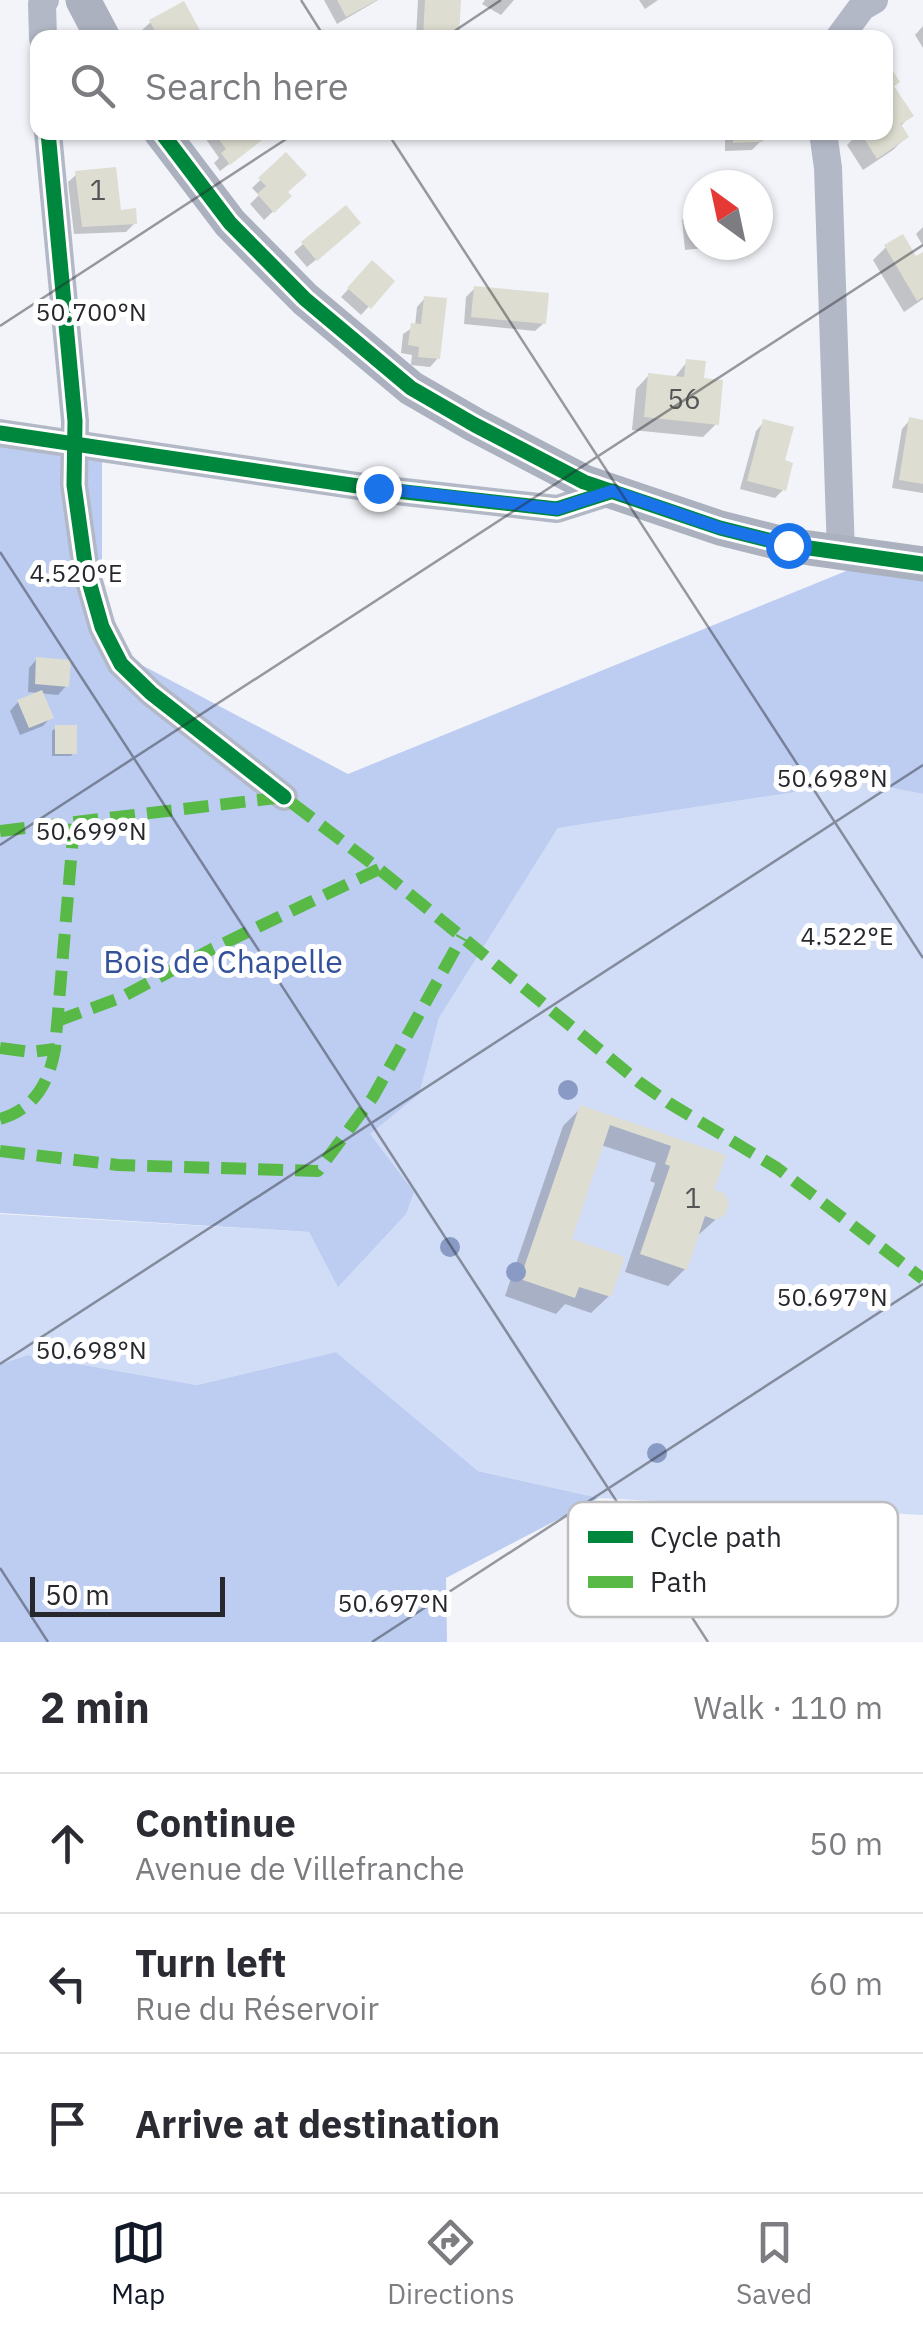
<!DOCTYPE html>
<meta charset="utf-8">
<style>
body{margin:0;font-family:"IBM Plex Sans",sans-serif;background:#f2f2f3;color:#2b2b33}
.compass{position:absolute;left:683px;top:170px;width:90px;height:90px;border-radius:50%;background:#fff;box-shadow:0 2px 8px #0004;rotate:327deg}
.scale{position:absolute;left:30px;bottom:25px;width:195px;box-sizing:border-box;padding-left:10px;border:5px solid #26282e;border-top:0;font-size:28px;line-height:35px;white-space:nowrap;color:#26282e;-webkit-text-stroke:8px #fff;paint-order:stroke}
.stop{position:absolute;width:30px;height:30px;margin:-22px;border:8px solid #1a73e8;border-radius:50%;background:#fff}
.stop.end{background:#1a73e8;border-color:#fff;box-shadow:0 2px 10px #0008}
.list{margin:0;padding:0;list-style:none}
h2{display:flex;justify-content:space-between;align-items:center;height:130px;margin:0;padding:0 40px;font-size:42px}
h2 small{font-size:32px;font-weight:400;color:#7c7c81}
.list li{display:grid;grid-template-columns:65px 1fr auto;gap:30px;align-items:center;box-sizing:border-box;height:140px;padding:0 40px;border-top:2px solid #e1e1e2}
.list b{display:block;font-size:38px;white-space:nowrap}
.list p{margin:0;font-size:32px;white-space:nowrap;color:#7c7c81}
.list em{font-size:32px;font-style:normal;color:#7c7c81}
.icon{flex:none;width:55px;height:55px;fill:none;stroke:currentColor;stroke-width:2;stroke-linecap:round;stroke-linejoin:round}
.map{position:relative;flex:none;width:923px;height:1642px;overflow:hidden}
.search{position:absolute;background:#fff;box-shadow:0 2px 8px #0004;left:30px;right:30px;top:30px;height:110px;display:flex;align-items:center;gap:25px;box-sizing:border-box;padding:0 35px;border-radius:20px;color:#7c7c81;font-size:38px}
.sheet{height:550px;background:#fff}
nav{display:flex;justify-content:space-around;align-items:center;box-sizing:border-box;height:140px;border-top:2px solid #e1e1e2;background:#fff;font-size:28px;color:#7c7c81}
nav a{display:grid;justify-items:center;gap:5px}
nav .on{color:#111827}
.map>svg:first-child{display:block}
</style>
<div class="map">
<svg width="923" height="1642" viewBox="0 0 923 1642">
<rect width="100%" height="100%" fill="#f2f4f9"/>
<path fill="#d1ddf7" d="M862,782L923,794V1515L599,1498L478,1471L336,1352L197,1385L28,1355L0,1364V1214L309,1232L339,1286L369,1134L418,1094L439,1018L558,828Z"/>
<g fill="#bccdf1">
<path d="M0,427L102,447V644L348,774L861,565L923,574V794L862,782L558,828L439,1018L419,1094L370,1134L414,1192L406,1214L338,1287L309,1232L0,1213Z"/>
<path d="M336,1352L478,1471L599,1498L446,1578L447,1642H0V1364L28,1355L197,1385Z"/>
</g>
<g fill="#0003">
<path d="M324,0H378L337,24Z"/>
<path d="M418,0H458L456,38H416Z"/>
<path d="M485,0H514L501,15L482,4Z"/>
<path d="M639,0H658L645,9Z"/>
<path d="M151,22L201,38H147L142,30Z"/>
<path d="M923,26V48L915,35Z"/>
<path d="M887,66L892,87L910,116L900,127L906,137L893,150L863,170L847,145L852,140L848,132H886Z"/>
<path d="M201,132H260L254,145L220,171L214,163L219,158Z"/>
<path d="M725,132H761V141L752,150L725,151Z"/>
<path d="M286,156L285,192L289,196L264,220L250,204L259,195L252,188Z"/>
<path d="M77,174L135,223L126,232L74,234L68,182Z"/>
<path d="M698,210V245L723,246L685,250L682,220L690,211Z"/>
<path d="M923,227V246L916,234Z"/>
<path d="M350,232L307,267L294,252L303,244Z"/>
<path d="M886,247L915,259L923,255V299L904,312L873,260Z"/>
<path d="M372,264L392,281L361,315L341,297Z"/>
<path d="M475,288L544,323L535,331L464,324L466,297Z"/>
<path d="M425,298L438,358L430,367L411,365L412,355L401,353L403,334L415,326L417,307Z"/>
<path d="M687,362L702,380L716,424L703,437L632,430L636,389L649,375L674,378Z"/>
<path d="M910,420L923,422V493L892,488L902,429Z"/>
<path d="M764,422L784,489L775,498L740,489L756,431Z"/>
<path d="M37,659L66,686L58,695L28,692L29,668Z"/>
<path d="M18,702L51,717L43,726L20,735L10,711Z"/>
<path d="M56,728L74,752L71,756H52V731Z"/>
<path d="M581,1108L723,1157L711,1192L723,1213L696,1237L685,1269L668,1286L625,1272L655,1183L650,1181L656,1163L601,1145L568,1240L609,1296L591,1313L565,1304L556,1314L505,1296L563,1126Z"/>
</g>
<g fill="#deddd1">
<path d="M337,0H377L346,17Z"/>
<path d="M425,0H461L459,38H423Z"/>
<path d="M184,1L204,38H159L149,20Z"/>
<path d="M886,60L900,82L894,86L914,116L901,124L909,137L877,159L860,132H886Z"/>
<path d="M213,132H263L266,137L230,165L221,153L226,149Z"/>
<path d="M733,132H763V142L733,143Z"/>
<path d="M286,152L307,175L288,192L292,196L274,213L257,194L266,186L258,178Z"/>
<path d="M116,167L121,210L136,208L137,224L82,227L75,171Z"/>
<path d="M346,205L361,223L317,261L301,242Z"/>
<path d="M903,234L916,256L923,252V297L917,301L884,245Z"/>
<path d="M372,260L395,281L371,309L347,288Z"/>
<path d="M474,286L549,293L546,324L471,317Z"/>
<path d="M424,296L447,298L440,359L418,357L419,347L408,345L411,323L421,324Z"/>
<path d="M686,359L706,361L704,378L723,380L719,425L644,417L648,373L684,377Z"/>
<path d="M909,417L923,420V484L899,480Z"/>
<path d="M763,419L794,427L785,460L793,463L786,491L747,481Z"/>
<path d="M36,657L71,660L69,687L35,684Z"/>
<path d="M42,690L54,718L29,728L17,700Z"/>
<rect x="55" y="725" width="22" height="29"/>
<path d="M580,1105L726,1155L714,1190L724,1193L729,1203L725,1215L716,1220L705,1216L687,1270L640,1254L670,1166L665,1164L671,1146L610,1125L572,1239L625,1257L611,1297L579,1287L575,1298L520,1279Z"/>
</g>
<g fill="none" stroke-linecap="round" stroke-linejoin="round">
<g stroke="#b3b8c6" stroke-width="28">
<path d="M43,38L42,4L45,0"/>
<path d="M839,38L862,7L874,0"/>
<path d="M48,132L75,421L74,485L86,571L102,627L121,664L151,693L284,797"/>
<path d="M823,132L828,168L841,553"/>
<path d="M0,433L378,489L557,509L613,491"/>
</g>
<g stroke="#abb1bf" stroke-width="35">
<path d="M83,0L103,38"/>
<path d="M161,132L230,223L305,299L411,388L475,425L584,482L720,528L788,545L923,564"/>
</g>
<g stroke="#58b947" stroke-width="12" stroke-dasharray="25 12" stroke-linecap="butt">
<path d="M0,831L284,797L379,869L639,1082L669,1103L777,1168L923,1279"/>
<path d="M57,1021L120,998L212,949L379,869"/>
<path d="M0,1048L30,1052L55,1049"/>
<path d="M0,1119C35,1109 49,1082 55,1049L74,824"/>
<path d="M0,1151L118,1165L318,1171L373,1097L462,937"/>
</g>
<g stroke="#fff" stroke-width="21">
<g id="cycleway">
<path d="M48,132L75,421L74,485L86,571L102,627L121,664L151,693L284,797"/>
<path d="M161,132L230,223L305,299L411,388L475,425L584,482L720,528L788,545L923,564"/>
<path d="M0,433L378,489L557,509L613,491"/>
</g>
</g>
<use href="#cycleway" stroke="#00873e" stroke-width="15"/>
</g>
<g fill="#899bc5">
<circle cx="568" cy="1090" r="10"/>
<circle cx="450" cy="1247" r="10"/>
<circle cx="516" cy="1272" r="10"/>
<circle cx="657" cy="1453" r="10"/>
</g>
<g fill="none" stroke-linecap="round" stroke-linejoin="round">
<path stroke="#1a73e8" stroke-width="12" d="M378,488L557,509L612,491L720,528L788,545"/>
</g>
<path fill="none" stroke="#26282e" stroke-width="2.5" stroke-opacity="0.45" d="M301,0L325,38M444,38L501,0M387,132L923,958M0,326L297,132M0,552L708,1642M0,845L923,245M0,1364L923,765M0,1568L48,1642M372,1642L923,1284"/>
<g text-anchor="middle" stroke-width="10" stroke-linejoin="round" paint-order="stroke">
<g font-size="28" fill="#545557">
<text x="98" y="200">1</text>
<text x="684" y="409">56</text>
<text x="693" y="1208">1</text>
</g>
<g font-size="32" fill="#33529b" stroke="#fff">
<text x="223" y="973">Bois de Chapelle</text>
</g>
</g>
<rect x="568" y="1502" width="330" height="115" rx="15" fill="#fff" stroke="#bebec0" stroke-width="2.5"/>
<rect x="588" y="1531" width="45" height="12" fill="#00873e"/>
<rect x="588" y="1576" width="45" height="12" fill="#58b947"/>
<g font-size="28" fill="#26282e">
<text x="650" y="1547">Cycle path</text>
<text x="650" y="1592">Path</text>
</g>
<g font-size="25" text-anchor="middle" fill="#26282e" stroke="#fff" stroke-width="10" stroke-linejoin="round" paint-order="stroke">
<text x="91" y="321">50.700°N</text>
<text x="76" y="582">4.520°E</text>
<text x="832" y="787">50.698°N</text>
<text x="91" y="840">50.699°N</text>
<text x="847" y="945">4.522°E</text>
<text x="832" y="1306">50.697°N</text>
<text x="91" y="1359">50.698°N</text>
<text x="393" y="1612">50.697°N</text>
</g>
</svg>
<svg class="compass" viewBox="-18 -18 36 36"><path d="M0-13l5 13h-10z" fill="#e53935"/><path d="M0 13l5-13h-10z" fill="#7c7c81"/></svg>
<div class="scale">50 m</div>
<div class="stop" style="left:788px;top:545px"></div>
<div class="stop end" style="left:378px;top:488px"></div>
<div class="search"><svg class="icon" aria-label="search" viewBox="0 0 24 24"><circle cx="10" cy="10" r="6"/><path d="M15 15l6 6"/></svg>Search here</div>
</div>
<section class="sheet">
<h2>2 min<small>Walk · 110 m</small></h2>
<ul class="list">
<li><svg class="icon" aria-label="ahead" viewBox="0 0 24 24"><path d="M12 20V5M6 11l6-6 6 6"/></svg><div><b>Continue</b><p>Avenue de Villefranche</p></div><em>50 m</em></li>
<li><svg class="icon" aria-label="left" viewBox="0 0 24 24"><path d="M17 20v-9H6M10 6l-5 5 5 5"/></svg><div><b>Turn left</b><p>Rue du Réservoir</p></div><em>60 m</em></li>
<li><svg class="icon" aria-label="arrive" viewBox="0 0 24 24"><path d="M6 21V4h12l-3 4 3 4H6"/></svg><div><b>Arrive at destination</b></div></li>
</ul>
</section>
<nav>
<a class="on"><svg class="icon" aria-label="map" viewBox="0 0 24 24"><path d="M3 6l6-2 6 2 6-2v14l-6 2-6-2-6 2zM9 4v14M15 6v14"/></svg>Map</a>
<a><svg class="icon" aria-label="directions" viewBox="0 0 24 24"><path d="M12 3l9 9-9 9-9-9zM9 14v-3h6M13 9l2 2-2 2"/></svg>Directions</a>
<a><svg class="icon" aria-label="saved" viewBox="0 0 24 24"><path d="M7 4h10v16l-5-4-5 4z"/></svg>Saved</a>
</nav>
